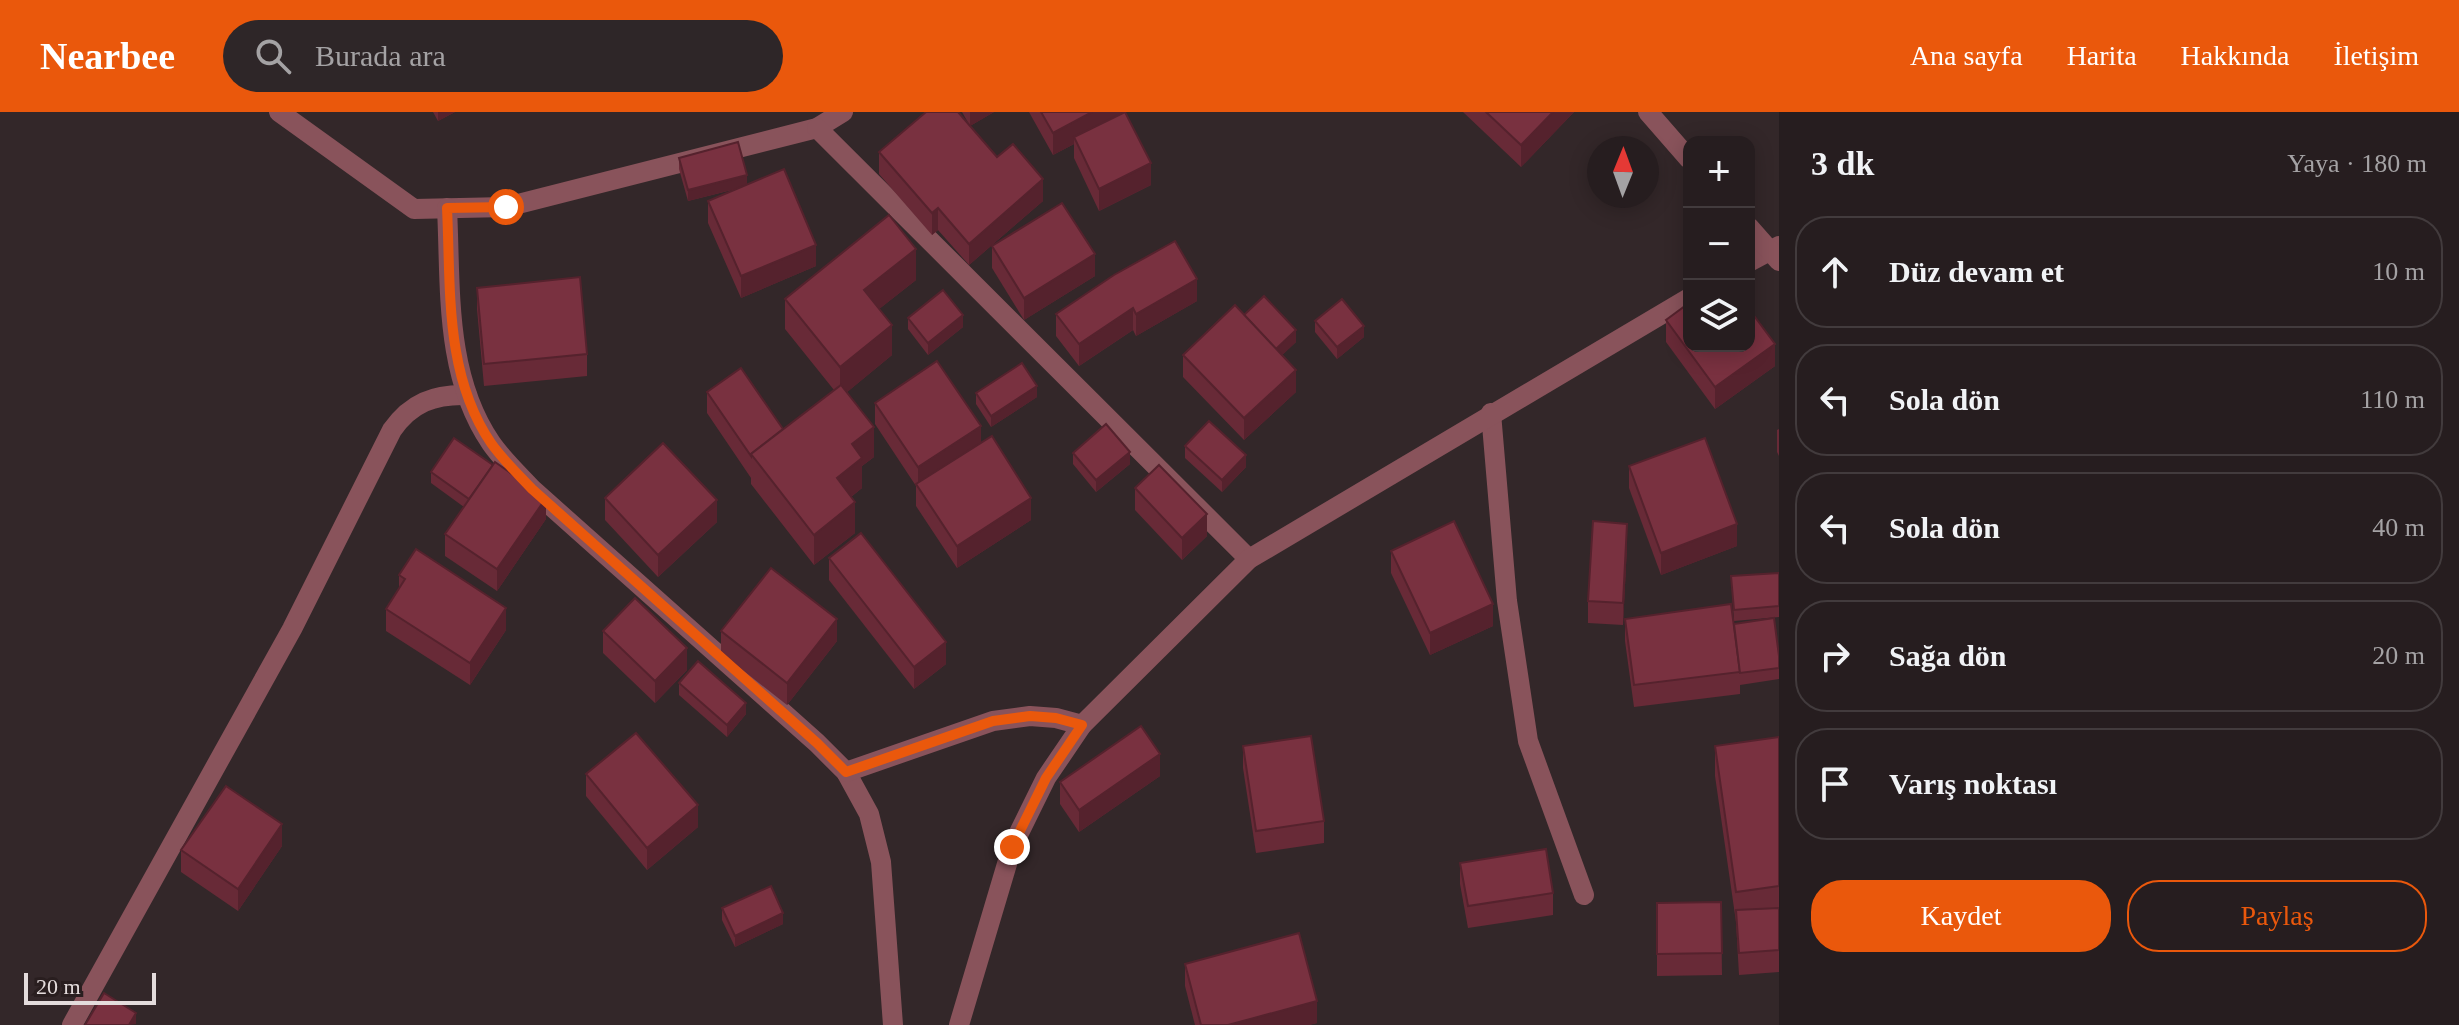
<!DOCTYPE html>
<html lang="tr">
<meta charset="utf-8">
<style>
body{margin:0;font-family:"Times New Roman",serif;background:#2e2628;color:#f1f3f6}
.controls{position:absolute;right:24px;top:24px;display:grid;overflow:hidden;border-radius:16px;box-shadow:0 4px 20px #0003}
.controls button{width:72px;height:72px;display:grid;place-items:center;padding:0;border:0;border-bottom:2px solid #423b3d;background:#261d1f;color:#f1f3f6;font:40px sans-serif}
.compass{position:absolute;left:1587px;top:24px;width:72px;height:72px;border-radius:50%;background:#261d1f;box-shadow:0 4px 20px #0003;rotate:1deg}
.scale{position:absolute;left:24px;bottom:20px;width:132px;box-sizing:border-box;padding-left:8px;border:4px solid #e4dcdc;border-top:0;font-size:22px;line-height:28px;white-space:nowrap;color:#e4dcdc;-webkit-text-stroke:6px #291e1f;paint-order:stroke}
.stop{position:absolute;width:24px;height:24px;margin:-18px;border:6px solid #ea580c;border-radius:50%;background:#fff}
.stop.end{background:#ea580c;border-color:#fff;box-shadow:0 2px 8px #0008}
.list{margin:0;padding:0;list-style:none}
h2{display:flex;justify-content:space-between;align-items:center;height:104px;margin:0;padding:0 32px;font-size:34px}
h2 small{font-size:26px;font-weight:400;color:#a4a2a4}
.list li{display:grid;grid-template-columns:52px 1fr auto;gap:24px;align-items:center;box-sizing:border-box;height:112px;margin:0 16px 16px;padding:0 16px;border:2px solid #423b3d;border-radius:32px}
.list b{display:block;font-size:30px;white-space:nowrap}
.list em{font-size:26px;font-style:normal;color:#a4a2a4}
.actions{display:flex;gap:16px;padding:24px 32px}
.actions a{flex:1;padding:18px 0;border:2px solid #ea580c;border-radius:32px;text-align:center;font-size:28px;color:#ea580c}
.actions .main{background:#ea580c;color:#fff}
.icon{flex:none;width:44px;height:44px;fill:none;stroke:currentColor;stroke-width:2;stroke-linecap:round;stroke-linejoin:round}
.map{position:relative;flex:none;width:1779px;height:913px;overflow:hidden}
header{display:flex;align-items:center;gap:48px;box-sizing:border-box;height:112px;padding:0 40px;background:#ea580c;color:#fff}
header strong{font-size:38px}
nav{display:flex;gap:44px;margin-inline-start:auto;font-size:28px}
.search{width:560px;height:72px;background:#2e2628;display:flex;align-items:center;gap:20px;box-sizing:border-box;padding:0 28px;border-radius:44px;color:#a4a2a4;font-size:30px}
main{display:flex}
aside{flex:1;background:#261d1f}
.map>svg:first-child{display:block}
</style>
<header>
<strong>Nearbee</strong>
<div class="search"><svg class="icon" aria-label="search" viewBox="0 0 24 24"><circle cx="10" cy="10" r="6"/><path d="M15 15l6 6"/></svg>Burada ara</div>
<nav><a>Ana sayfa</a><a>Harita</a><a>Hakkında</a><a>İletişim</a></nav>
</header>
<main>
<div class="map">
<svg width="1779" height="913" viewBox="0 0 1779 913">
<rect width="100%" height="100%" fill="#332729"/>
<g fill="none" stroke-linecap="round" stroke-linejoin="round">
<path stroke="#89535b" stroke-width="20" d="M72,913L292,517L392,318C411,291 434,282 467,283"/>
<g stroke="#89535b" stroke-width="20">
<path d="M279,0L414,97L506,95L817,16L843,0"/>
<path d="M817,16L1249,447"/>
<path d="M447,96C451,175 444,262 491,331C502,347 518,362 532,377L817,631L846,660L869,702L881,750L893,913"/>
<path d="M1749,150L1779,134"/>
<path d="M1491,301L1507,489L1528,629L1584,783"/>
<path d="M846,660L993,609L1030,604L1056,606L1082,613"/>
<path d="M959,913L1012,735L1046,666L1082,613L1249,447L1689,186"/>
</g>
<g stroke="#89535b" stroke-width="20">
<path d="M1648,0L1689,47"/>
<path d="M1749,115L1779,149"/>
</g>
</g>
<g fill="#682a37">
<path d="M433,0H455L438,9Z"/>
<path d="M962,0H994L970,14L997,45L1043,89L969,153L938,118L932,123L879,62V40L970,14Z"/>
<path d="M1029,0H1125L1151,73L1099,99L1074,46V32L1053,43Z"/>
<path d="M1463,0H1574L1521,55Z"/>
<path d="M679,46L747,73L816,154L741,186L708,111V89L736,77L688,89L679,57Z"/>
<path d="M992,134L1095,164L1024,208L992,156Z"/>
<path d="M916,168L879,197L892,243L847,280L874,345L862,354V376L851,385L855,421L814,453L751,372V366L707,301V280L783,317L834,278L785,217V187Z"/>
<path d="M477,176L587,242V264L484,274L477,197Z"/>
<path d="M1197,189L1136,224L1133,218L1079,254L1056,224V202Z"/>
<path d="M1244,203L1296,230L1282,243L1296,280L1244,328L1183,265V243Z"/>
<path d="M908,206L963,215L928,243L908,217Z"/>
<path d="M1666,208L1775,254L1715,297L1666,230Z"/>
<path d="M1315,209L1364,225L1337,247L1315,220Z"/>
<path d="M976,281L1037,285L991,315L976,292Z"/>
<path d="M875,291L981,331L1031,408L957,456L916,394V374L875,312Z"/>
<path d="M1779,317V344L1777,340V318Z"/>
<path d="M1185,334L1246,355L1222,380L1185,346Z"/>
<path d="M1073,341L1130,352L1096,380L1073,352Z"/>
<path d="M1629,354L1737,434L1661,463L1629,376Z"/>
<path d="M431,360L546,407L497,479L445,444V422L464,395L431,371Z"/>
<path d="M1135,376L1207,424L1182,448L1135,398Z"/>
<path d="M605,386L717,410L658,465L605,408Z"/>
<path d="M1627,434L1623,513L1588,511V489Z"/>
<path d="M1391,439L1493,514L1430,543L1391,461Z"/>
<path d="M829,446L946,552L914,577L829,468Z"/>
<path d="M1779,461V505L1734,509L1731,464Z"/>
<path d="M399,463L506,518L470,573L386,519V497L399,477Z"/>
<path d="M1625,507L1734,512L1779,544V567L1740,573V582L1634,595L1625,529Z"/>
<path d="M603,519L687,558L655,591L603,541Z"/>
<path d="M721,519L837,529L787,593L721,541Z"/>
<path d="M679,571L746,602L727,625L679,583Z"/>
<path d="M1779,625V860L1739,863L1736,810L1715,664V634Z"/>
<path d="M1243,634L1324,709V731L1256,741L1243,656Z"/>
<path d="M586,662L698,715L647,758L586,684Z"/>
<path d="M1160,664L1079,720L1060,692V670Z"/>
<path d="M282,734L238,799L181,760V738Z"/>
<path d="M1460,751L1553,781V803L1468,816L1460,772Z"/>
<path d="M1721,790L1722,863L1657,864V791Z"/>
<path d="M722,796L783,812L735,835L722,808Z"/>
<path d="M1185,852L1317,911L1309,913H1195L1185,874Z"/>
</g>
<g fill="#55222d">
<path d="M438,0H455L438,9Z"/>
<path d="M970,0H994L970,14Z"/>
<path d="M1092,0H1124L1074,25V32L1053,43V21Z"/>
<path d="M1553,0H1574L1521,55V33Z"/>
<path d="M1151,51V73L1099,99V77Z"/>
<path d="M747,63V74L688,89V78Z"/>
<path d="M1043,67V89L969,153V132Z"/>
<path d="M938,96V118L932,123V101Z"/>
<path d="M816,133V154L741,186V164Z"/>
<path d="M916,137V168L864,209V178Z"/>
<path d="M1095,142V164L1024,208V186Z"/>
<path d="M1197,167V189L1136,224V202Z"/>
<path d="M1133,196V218L1079,254V232Z"/>
<path d="M963,203V215L928,243V231Z"/>
<path d="M892,213V243L840,286V255Z"/>
<path d="M1364,214V225L1337,247V235Z"/>
<path d="M1296,218V230L1273,252V240Z"/>
<path d="M1775,232V254L1715,297V275Z"/>
<path d="M1296,258V280L1244,328V306Z"/>
<path d="M1037,274V285L991,315V304Z"/>
<path d="M981,314V335L918,377V355Z"/>
<path d="M874,315V345L862,354V376L837,396V366L852,332Z"/>
<path d="M1130,340V352L1096,380V368Z"/>
<path d="M1246,343V355L1222,380V368Z"/>
<path d="M546,386V407L497,479V457Z"/>
<path d="M1031,386V408L957,456V434Z"/>
<path d="M717,388V410L658,465V443Z"/>
<path d="M855,390V421L814,453V423Z"/>
<path d="M1207,402V424L1182,448V426Z"/>
<path d="M1627,412V434L1623,513V491Z"/>
<path d="M1737,412V434L1661,463V441Z"/>
<path d="M1493,492V514L1430,543V521Z"/>
<path d="M506,496V518L470,573V551Z"/>
<path d="M837,507V529L787,593V571Z"/>
<path d="M946,530V552L914,577V555Z"/>
<path d="M687,536V558L655,591V569Z"/>
<path d="M746,591V602L727,625V613Z"/>
<path d="M1160,642V664L1079,720V698Z"/>
<path d="M698,693V715L647,758V736Z"/>
<path d="M282,712V734L238,799V777Z"/>
<path d="M783,801V812L735,835V824Z"/>
<path d="M1317,889V911L1309,913H1228Z"/>
<path d="M136,901V912L129,913Z"/>
</g>
<g fill="#793140" stroke="#55222d" stroke-width="2">
<path d="M926,0H958L997,45L1013,32L1043,67L969,132L938,96L932,101L879,40Z"/>
<path d="M1041,0H1092L1053,21Z"/>
<path d="M1125,0L1151,51L1099,77L1074,25Z"/>
<path d="M1486,0H1553L1521,33Z"/>
<path d="M738,30L747,63L688,78L679,46Z"/>
<path d="M784,57L816,133L741,164L708,89Z"/>
<path d="M1062,91L1095,142L1024,186L992,134Z"/>
<path d="M889,103L916,137L864,178L892,213L840,255L785,187Z"/>
<path d="M1175,129L1197,167L1136,202L1133,196L1079,232L1056,202L1114,163Z"/>
<path d="M580,165L587,242L484,252L477,176Z"/>
<path d="M943,178L963,203L928,231L908,206Z"/>
<path d="M1264,184L1296,218L1276,237L1244,203Z"/>
<path d="M1342,187L1364,214L1337,235L1315,209Z"/>
<path d="M1689,191V234H1749V197L1775,232L1715,275L1666,208Z"/>
<path d="M1235,193L1296,258L1244,306L1183,243Z"/>
<path d="M937,249L981,314L918,355L875,291Z"/>
<path d="M1022,251L1037,274L991,304L976,281Z"/>
<path d="M741,256L783,317L751,342V344L707,280Z"/>
<path d="M841,273L874,315L852,332L862,346L837,366L855,390L814,423L751,342Z"/>
<path d="M1209,309L1246,343L1222,368L1185,334Z"/>
<path d="M1106,312L1130,340L1096,368L1073,341Z"/>
<path d="M992,324L1031,386L957,434L916,372Z"/>
<path d="M454,326L493,353L469,387L431,360Z"/>
<path d="M1705,326L1737,412L1661,441L1629,354Z"/>
<path d="M663,331L717,388L658,443L605,386Z"/>
<path d="M495,350L546,386L497,457L445,422Z"/>
<path d="M1159,353L1207,402L1182,426L1135,376Z"/>
<path d="M1454,409L1493,492L1430,521L1391,439Z"/>
<path d="M1593,409L1627,412L1623,491L1588,489Z"/>
<path d="M861,421L946,530L914,555L829,446Z"/>
<path d="M416,437L506,496L470,551L386,497L405,467L399,463Z"/>
<path d="M771,456L837,507L787,571L721,519Z"/>
<path d="M1779,461V494L1734,498L1731,464Z"/>
<path d="M635,486L687,536L655,569L603,519Z"/>
<path d="M1731,492L1740,560L1634,573L1625,507Z"/>
<path d="M1774,506L1779,544V556L1740,561L1734,512Z"/>
<path d="M698,549L746,591L727,613L679,571Z"/>
<path d="M1141,614L1160,642L1079,698L1060,670Z"/>
<path d="M636,621L698,693L647,736L586,662Z"/>
<path d="M1311,624L1324,709L1256,719L1243,634Z"/>
<path d="M1779,625V774L1736,780L1715,634Z"/>
<path d="M226,674L282,712L238,777L181,738Z"/>
<path d="M1546,737L1553,781L1468,794L1460,751Z"/>
<path d="M771,774L783,801L735,824L722,796Z"/>
<path d="M1721,790L1722,841L1657,842V791Z"/>
<path d="M1779,796V838L1739,841L1736,798Z"/>
<path d="M1299,821L1317,889L1228,913H1201L1185,852Z"/>
<path d="M104,881L136,901L129,913H85Z"/>
</g>
<g fill="none" stroke-linecap="round" stroke-linejoin="round">
<path stroke="#ea580c" stroke-width="10" d="M506,95L447,96C451,175 444,262 491,331C502,347 518,362 532,377L817,631L846,660L993,609L1030,604L1056,606L1082,613L1046,666L1012,735"/>
</g>
</svg>
<div class="controls">
<button>+</button>
<button>−</button>
<button><svg class="icon" aria-label="layers" viewBox="0 0 24 24"><path d="M12 4l9 5-9 5-9-5zM3 14l9 5 9-5"/></svg></button>
</div>
<svg class="compass" viewBox="-18 -18 36 36"><path d="M0-13l5 13h-10z" fill="#e53935"/><path d="M0 13l5-13h-10z" fill="#a4a2a4"/></svg>
<div class="scale">20 m</div>
<div class="stop" style="left:506px;top:95px"></div>
<div class="stop end" style="left:1012px;top:735px"></div>
</div>
<aside>
<h2>3 dk<small>Yaya · 180 m</small></h2>
<ul class="list">
<li><svg class="icon" aria-label="ahead" viewBox="0 0 24 24"><path d="M12 20V5M6 11l6-6 6 6"/></svg><div><b>Düz devam et</b></div><em>10 m</em></li>
<li><svg class="icon" aria-label="left" viewBox="0 0 24 24"><path d="M17 20v-9H6M10 6l-5 5 5 5"/></svg><div><b>Sola dön</b></div><em>110 m</em></li>
<li><svg class="icon" aria-label="left" viewBox="0 0 24 24"><path d="M17 20v-9H6M10 6l-5 5 5 5"/></svg><div><b>Sola dön</b></div><em>40 m</em></li>
<li><svg class="icon" aria-label="right" viewBox="0 0 24 24"><path d="M7 20v-9h11M14 6l5 5-5 5"/></svg><div><b>Sağa dön</b></div><em>20 m</em></li>
<li><svg class="icon" aria-label="arrive" viewBox="0 0 24 24"><path d="M6 21V4h12l-3 4 3 4H6"/></svg><div><b>Varış noktası</b></div></li>
</ul>
<div class="actions"><a class="main">Kaydet</a><a>Paylaş</a></div>
</aside>
</main>
